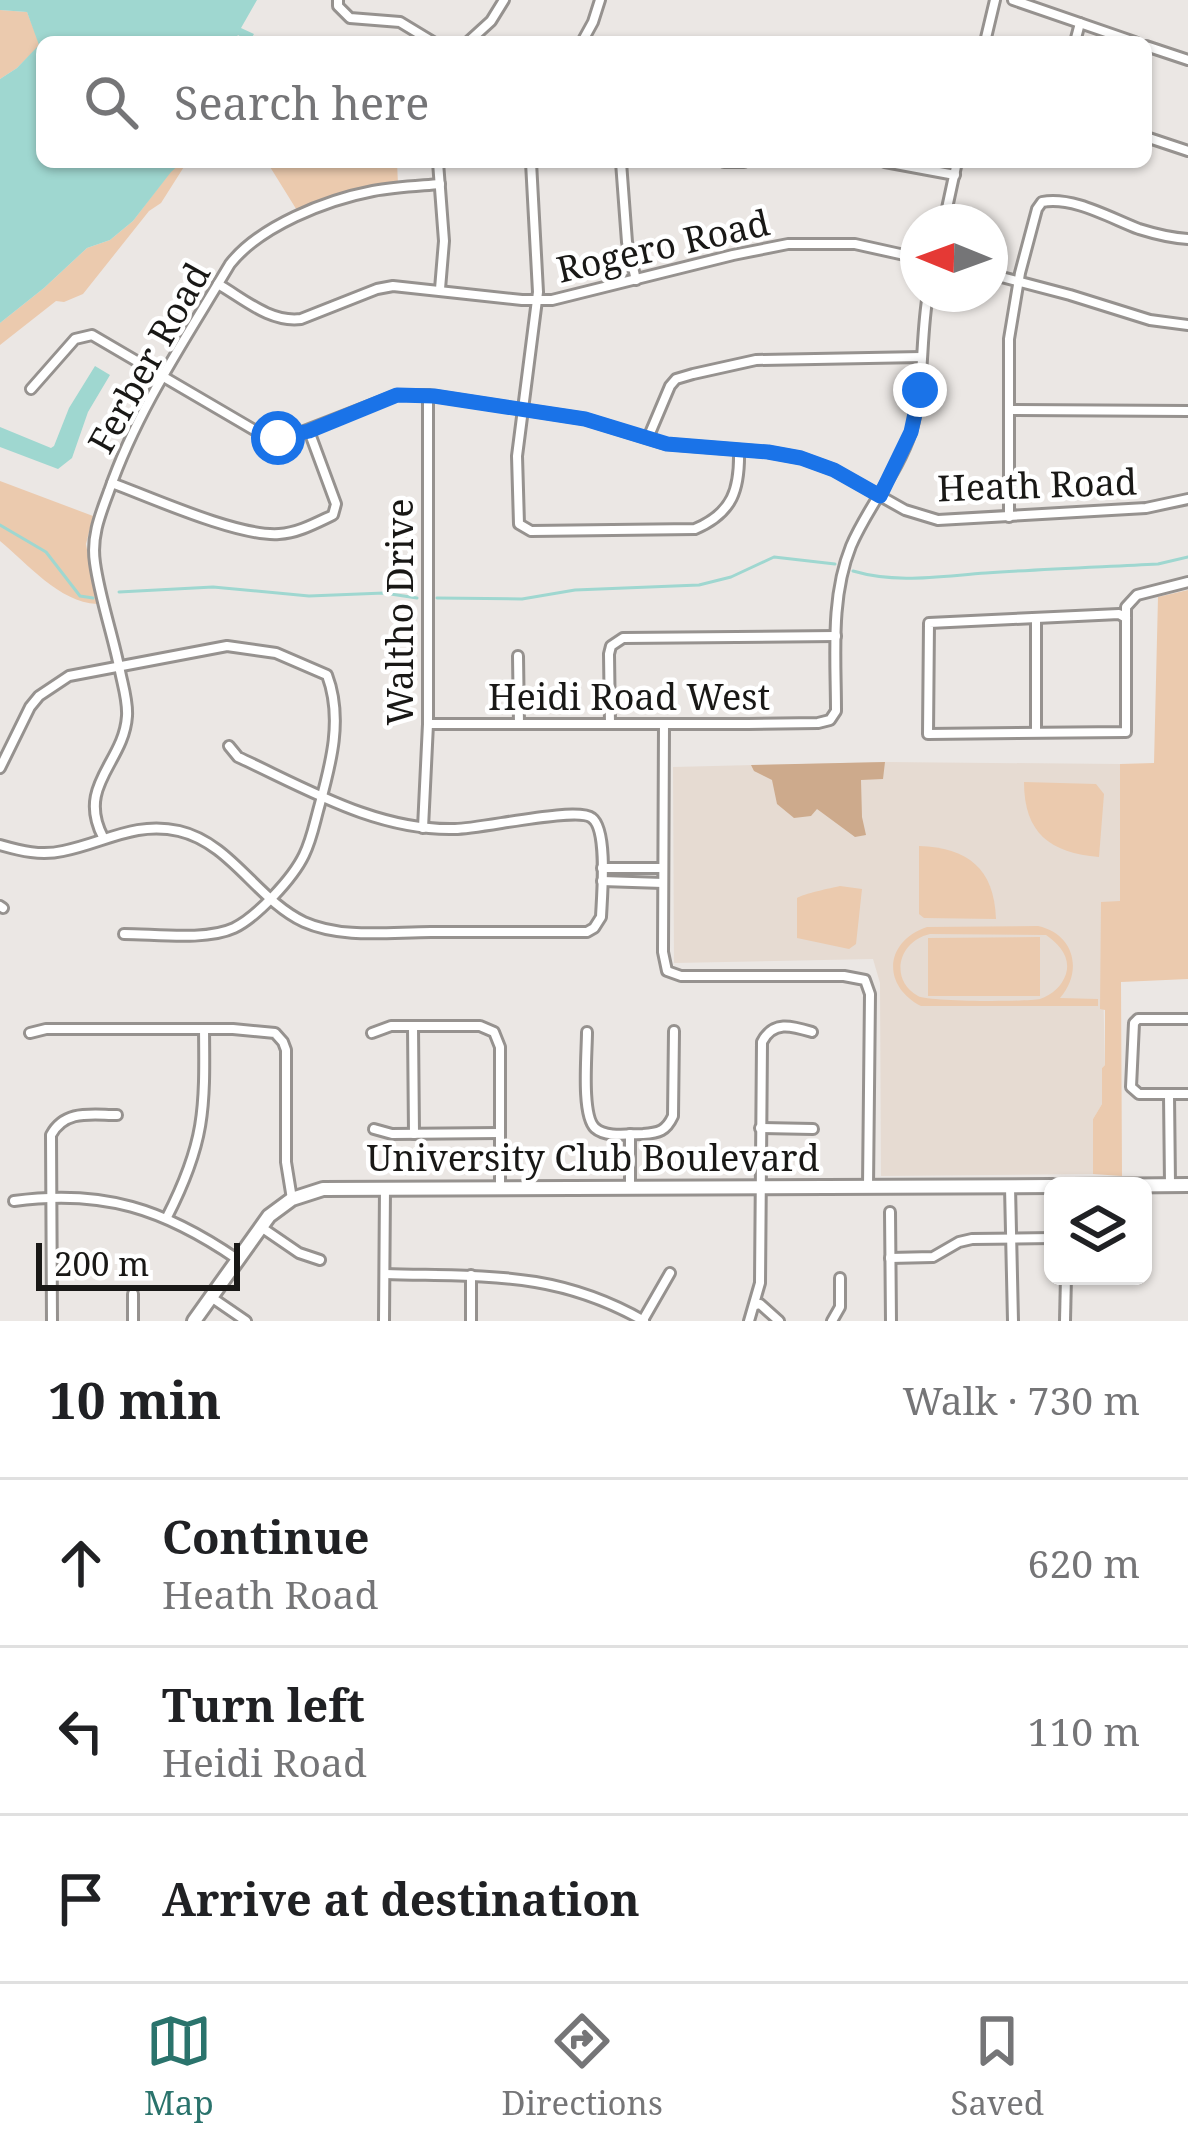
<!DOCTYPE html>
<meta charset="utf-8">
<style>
body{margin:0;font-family:"Noto Serif",serif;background:#f2f2f2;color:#202124}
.controls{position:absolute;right:36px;bottom:36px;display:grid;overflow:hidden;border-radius:18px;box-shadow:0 3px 9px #0004}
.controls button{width:108px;height:108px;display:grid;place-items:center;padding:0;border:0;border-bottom:3px solid #e0e0e0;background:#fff;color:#202124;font:60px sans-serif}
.compass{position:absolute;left:900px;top:204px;width:108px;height:108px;border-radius:50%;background:#fff;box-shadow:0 3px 9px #0004;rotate:271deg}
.scale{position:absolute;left:36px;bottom:30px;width:204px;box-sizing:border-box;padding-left:12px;border:6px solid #191816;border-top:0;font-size:33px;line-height:42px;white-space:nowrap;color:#191816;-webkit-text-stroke:9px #fff;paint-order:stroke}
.stop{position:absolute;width:36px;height:36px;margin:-27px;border:9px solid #1a73e8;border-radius:50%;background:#fff}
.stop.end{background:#1a73e8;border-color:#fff;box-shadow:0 3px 12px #0008}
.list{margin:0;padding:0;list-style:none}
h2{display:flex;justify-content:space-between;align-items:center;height:156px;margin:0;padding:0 48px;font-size:51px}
h2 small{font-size:39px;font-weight:400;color:#757577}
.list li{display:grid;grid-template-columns:78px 1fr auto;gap:36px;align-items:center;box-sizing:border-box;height:168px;padding:0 48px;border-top:3px solid #e0e0e0}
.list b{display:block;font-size:45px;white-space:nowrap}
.list p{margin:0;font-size:39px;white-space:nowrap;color:#757577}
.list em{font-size:39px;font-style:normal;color:#757577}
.icon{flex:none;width:66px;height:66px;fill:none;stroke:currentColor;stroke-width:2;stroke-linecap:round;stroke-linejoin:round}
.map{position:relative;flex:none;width:1188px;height:1321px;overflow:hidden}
.search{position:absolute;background:#fff;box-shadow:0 3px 9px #0004;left:36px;right:36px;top:36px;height:132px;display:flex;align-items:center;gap:30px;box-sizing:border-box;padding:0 42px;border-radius:18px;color:#757577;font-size:45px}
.sheet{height:660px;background:#fff}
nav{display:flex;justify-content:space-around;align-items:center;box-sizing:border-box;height:168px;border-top:3px solid #e0e0e0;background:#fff;font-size:33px;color:#757577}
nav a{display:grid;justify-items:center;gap:6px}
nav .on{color:#2a736c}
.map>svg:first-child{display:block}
</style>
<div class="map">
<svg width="1188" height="1321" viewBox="0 0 1188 1321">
<rect width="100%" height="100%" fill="#ebe7e4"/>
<path fill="#e6dbd2" d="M885,762L1120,764V902H1101L1105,1065L1102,1068V1104L1093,1119V1174L881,1176L880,983L873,959L674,963L673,767Z"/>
<g fill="#ebcaae" fill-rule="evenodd">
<path d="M0,10L27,12L40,45L17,68L0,79Z"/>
<path d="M182,162H187L161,203L149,211L83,294L64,302L56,301L0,345V323L44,288L87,248L110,240L133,221L171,171Z"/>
<path d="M267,162H397L398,184L361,189L298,212Z"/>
<path d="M0,481L93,516L86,544L97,604C59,602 28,564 0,541Z"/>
<path d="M1188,590V979L1121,982L1122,1176L1093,1174V1119L1102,1104V1068L1105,1065V1010L1100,1009L1101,902L1120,901V764L1154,763L1158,597Z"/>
<path d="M1024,782L1096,784L1104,794L1099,857C1050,853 1024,833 1024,782Z"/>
<path d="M919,846C968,848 994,868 996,919L924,918L919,914Z"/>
<path d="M840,886L862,889L856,944L849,949L797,938V898C803,894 831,888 840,886Z"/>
<path d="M1038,926C1075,934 1083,972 1060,998L1098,999V1006H921C881,985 885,941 927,927ZM930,934L1046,935C1059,944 1071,957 1066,974C1062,986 1052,995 1040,999C1026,1002 929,1002 918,996C889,980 898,941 930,934Z"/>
<path d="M1040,937V996H928V938Z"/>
</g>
<path fill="#cdaa8c" d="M885,762L883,779L861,780L862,817L866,835L855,837L817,809L811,816L794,818L777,804L772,780L754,771L751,765Z"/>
<g fill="#9fd7d0">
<path d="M0,0H257L241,28L254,34L249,42L238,35L233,42H42V162H182L171,172L133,221L110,240L87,248L44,288L0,323V79L17,68L39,45L27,12L0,10Z"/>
<path d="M95,366L110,375L88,412L72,458L58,469L0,447V427L51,448L54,446L69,408Z"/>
</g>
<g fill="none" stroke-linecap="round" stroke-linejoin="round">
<g stroke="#9fd7d0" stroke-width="3">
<path d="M0,525L46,552L80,596L93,598"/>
<path d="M853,571C897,584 941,576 986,573C1043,569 1100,567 1158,564L1188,557"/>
<path d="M119,592L213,587L309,596L384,593L417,598"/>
<path d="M437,598L522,599L575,590L699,585L731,577L774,557L835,564"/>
</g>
<g stroke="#96928f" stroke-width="14">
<g id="street">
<path d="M338,0V6L350,18L400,22L433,42"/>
<path d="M1013,0L1135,42"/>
<path d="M468,42L491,21L504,0"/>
<path d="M582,42L593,22L600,0"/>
<path d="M985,42L995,0"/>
<path d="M1075,42L1080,23"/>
<path d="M1146,46L1188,60"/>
<path d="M1146,137L1188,151"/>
<path d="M438,162L444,241L440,289"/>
<path d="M531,162L538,292L517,456L519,524L531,531L695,529C733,513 740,489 739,450"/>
<path d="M621,162L627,242L636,280"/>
<path d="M724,162H744"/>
<path d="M885,162L955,175"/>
<path d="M944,222L957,162"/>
<path d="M990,274L1070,295L1150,320L1188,325"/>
<path d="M218,284C244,299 270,323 301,319L377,289L393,286L522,300H552L733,255L788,244H855L918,258"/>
<path d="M31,389L75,339L92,335L256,431L278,438H286L397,395H428L585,419L666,444L768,452L801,458L834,470L905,510L938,520L1146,508L1188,499"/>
<path d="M1009,410L1188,411"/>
<path d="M648,438L670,386L676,379L693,374L756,360L922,357"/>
<path d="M112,483C152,498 239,537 279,534C298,533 316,523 333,515L336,504L309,431"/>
<path d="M1009,517V339L1020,273L1037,209L1042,202C1073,196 1110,218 1139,229C1155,234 1171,238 1188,239"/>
<path d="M1126,618L1119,614L929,623L928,734L1126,732V607L1137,595L1188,582"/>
<path d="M518,656L519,724"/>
<path d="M428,724H748L818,723L830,720L836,711C836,657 830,598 851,546C868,506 898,473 911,432C925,387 920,340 928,294"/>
<path d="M610,724L609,654L611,646L623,638L836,636"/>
<path d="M664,724L663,952L667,971L681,976H844L865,980L870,994L868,1187"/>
<path d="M1036,732V618"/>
<path d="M0,768L30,707L39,696L69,676L227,646L276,653L327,675C344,720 330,767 318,811C314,826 311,841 304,855C293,878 257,917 234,928C206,941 155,934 124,934"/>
<path d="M423,828L428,724V395"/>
<path d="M103,837C76,785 124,763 127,716C128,701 123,686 120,671C113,635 100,599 95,563C91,537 100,515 109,491C137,410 186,338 230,264C260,226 326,200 373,191C395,187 417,186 440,184"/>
<path d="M0,845C21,851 41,856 63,851C104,843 135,821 179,831C231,843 257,900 304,922C342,939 390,932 431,932C483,932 535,932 587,932L594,928L601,917C602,895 608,830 592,818C577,806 481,829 455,829C377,831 307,789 238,757L229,746"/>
<path d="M602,868H663"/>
<path d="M602,881L663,883"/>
<path d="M0,906L3,908"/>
<path d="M1188,1019H1138L1134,1023L1131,1087L1139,1094H1188"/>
<path d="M413,1027L414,1134"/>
<path d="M587,1032C587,1053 581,1115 595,1128C606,1138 629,1134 643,1134C659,1133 666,1131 673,1116L674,1031"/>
<path d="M30,1033L46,1029H233L275,1033L283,1042L286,1050V1162L292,1199"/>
<path d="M372,1033L391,1026H480L494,1032L500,1047V1188"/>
<path d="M1169,1095L1170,1184"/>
<path d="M760,1128L813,1129"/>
<path d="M374,1129L392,1134L500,1133"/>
<path d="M630,1134V1187"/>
<path d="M1010,1187L1013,1321"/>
<path d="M14,1201C103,1189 164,1209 237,1259"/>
<path d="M890,1212L891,1321"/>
<path d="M167,1217C205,1143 205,1110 204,1029"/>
<path d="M261,1227L299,1253L320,1260"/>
<path d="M890,1258L933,1257L959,1242L972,1239L1053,1238"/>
<path d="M385,1274C483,1277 555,1270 644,1321"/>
<path d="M211,1297L246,1321"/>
<path d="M755,1305L760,1304L779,1321"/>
<path d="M643,1320L670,1273"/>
<path d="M52,1321L51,1135C65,1109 92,1115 117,1115"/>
<path d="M133,1321V1294"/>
<path d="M384,1321L385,1188"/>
<path d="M471,1321V1275"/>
<path d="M749,1321L760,1283L762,1042C773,1020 792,1026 812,1032"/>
<path d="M832,1321L840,1307V1278"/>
<path d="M1065,1321L1066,1276"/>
</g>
</g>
<g stroke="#96928f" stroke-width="18">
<g id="secondary">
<path d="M1072,1186L1188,1185"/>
<path d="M194,1321L269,1216L292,1199L323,1189L1053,1186"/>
</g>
</g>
<use href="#street" stroke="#fff" stroke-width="8"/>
<use href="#secondary" stroke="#fff" stroke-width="12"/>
</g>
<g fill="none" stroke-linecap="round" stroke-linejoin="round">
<path stroke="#1a73e8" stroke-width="15" d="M278,438L309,431L397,395L434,396L585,419L667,444L768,452L801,458L834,470L880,496L911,432L920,390"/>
</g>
<g text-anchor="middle" stroke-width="9" stroke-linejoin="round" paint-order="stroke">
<g font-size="36" fill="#191816" stroke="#fff">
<text transform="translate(663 246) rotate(-13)" y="13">Rogero Road</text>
<text transform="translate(149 358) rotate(-61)" y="13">Ferber Road</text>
<text transform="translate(1037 485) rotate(-2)" y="13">Heath Road</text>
<text transform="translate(400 612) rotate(-90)" y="13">Waltho Drive</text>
<text x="629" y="710">Heidi Road West</text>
<text x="593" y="1171">University Club Boulevard</text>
</g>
</g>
</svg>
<div class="controls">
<button><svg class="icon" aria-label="layers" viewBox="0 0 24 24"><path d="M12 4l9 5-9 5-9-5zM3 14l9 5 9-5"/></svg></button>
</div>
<svg class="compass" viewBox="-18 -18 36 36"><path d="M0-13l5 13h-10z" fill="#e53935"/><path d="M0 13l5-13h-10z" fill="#757577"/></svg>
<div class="scale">200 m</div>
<div class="stop" style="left:278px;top:438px"></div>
<div class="stop end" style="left:920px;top:390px"></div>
<div class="search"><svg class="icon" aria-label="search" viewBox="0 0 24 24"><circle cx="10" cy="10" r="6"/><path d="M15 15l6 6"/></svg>Search here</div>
</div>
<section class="sheet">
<h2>10 min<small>Walk · 730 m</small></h2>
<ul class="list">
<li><svg class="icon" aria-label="ahead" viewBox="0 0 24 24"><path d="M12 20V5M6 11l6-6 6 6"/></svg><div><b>Continue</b><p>Heath Road</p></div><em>620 m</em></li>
<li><svg class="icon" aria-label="left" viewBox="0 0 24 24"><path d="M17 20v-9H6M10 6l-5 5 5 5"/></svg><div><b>Turn left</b><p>Heidi Road</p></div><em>110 m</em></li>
<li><svg class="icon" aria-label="arrive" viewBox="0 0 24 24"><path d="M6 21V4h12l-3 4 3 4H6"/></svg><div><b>Arrive at destination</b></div></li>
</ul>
</section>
<nav>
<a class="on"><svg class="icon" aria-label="map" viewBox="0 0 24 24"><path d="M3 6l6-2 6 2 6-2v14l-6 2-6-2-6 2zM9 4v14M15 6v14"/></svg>Map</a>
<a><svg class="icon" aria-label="directions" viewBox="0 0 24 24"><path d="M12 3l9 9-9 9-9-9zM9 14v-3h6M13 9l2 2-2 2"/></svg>Directions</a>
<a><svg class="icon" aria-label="saved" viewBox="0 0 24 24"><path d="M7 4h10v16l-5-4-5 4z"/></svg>Saved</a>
</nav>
